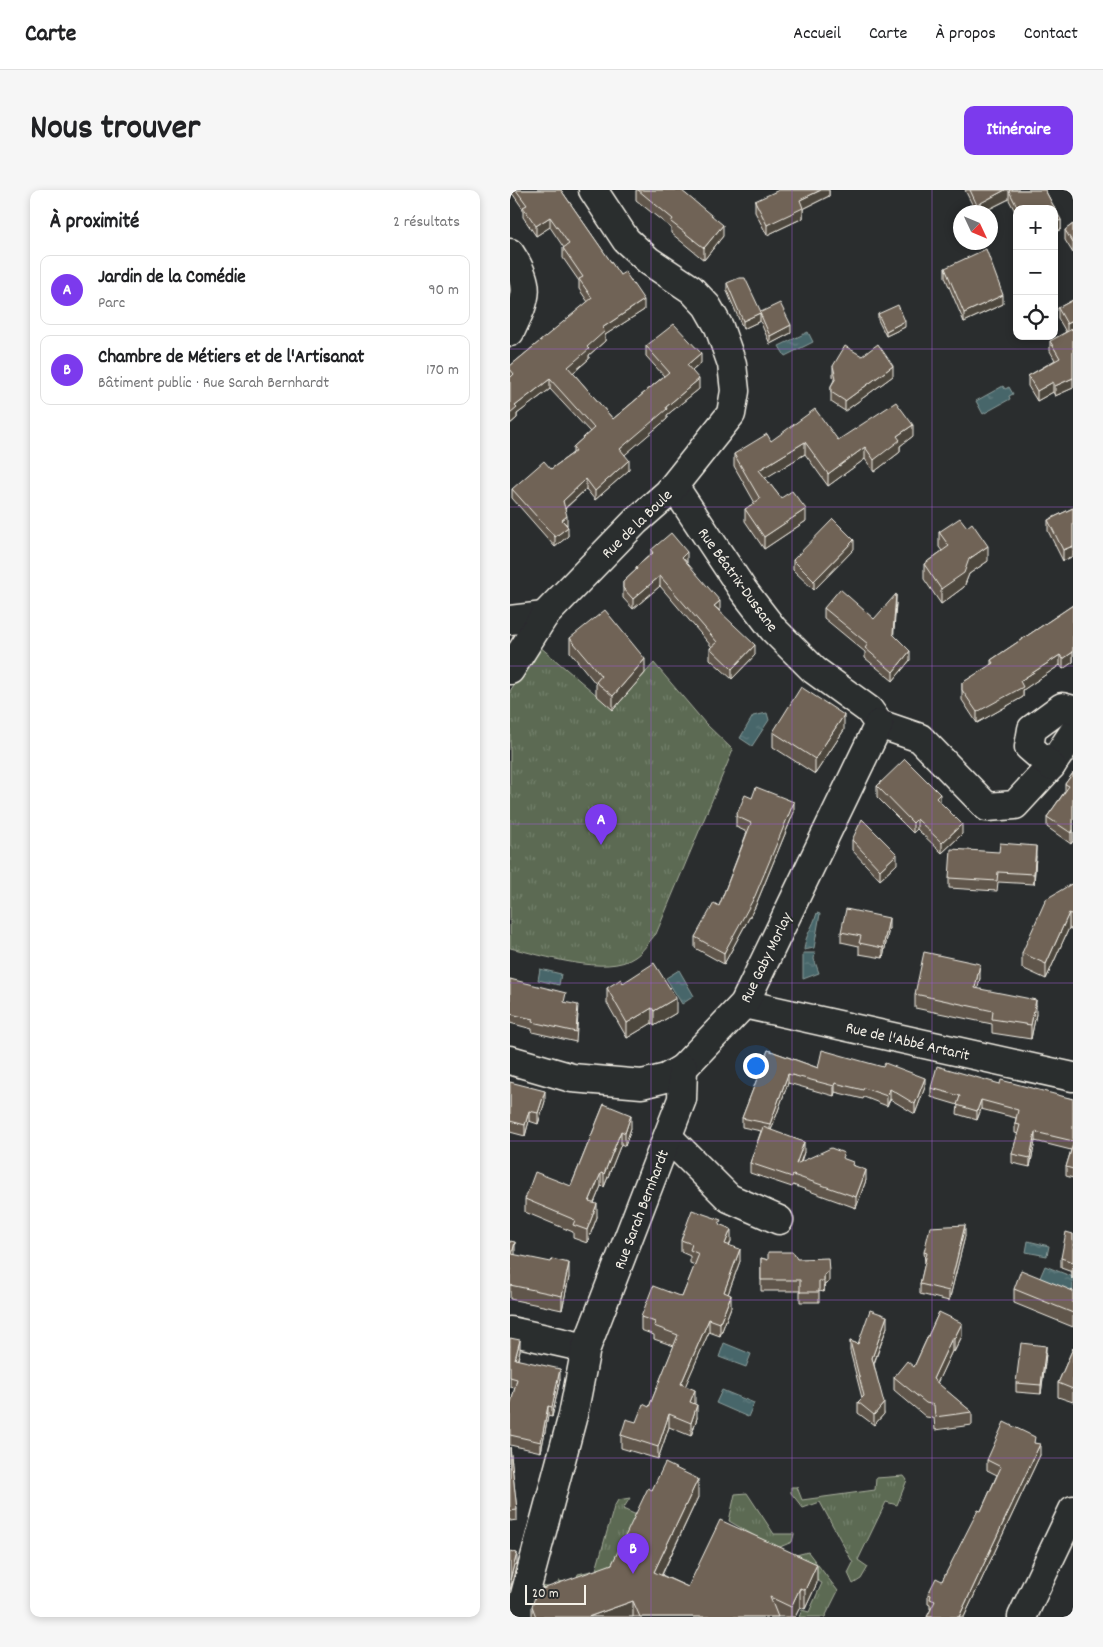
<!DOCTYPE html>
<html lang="fr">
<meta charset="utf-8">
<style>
body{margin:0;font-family:Dekko,sans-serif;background:#f6f6f6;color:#202124}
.controls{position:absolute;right:15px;top:15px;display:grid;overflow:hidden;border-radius:10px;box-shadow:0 2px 8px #0003}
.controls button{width:45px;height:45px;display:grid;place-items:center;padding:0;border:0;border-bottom:1px solid #e0e0e0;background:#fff;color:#202124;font:25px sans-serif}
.compass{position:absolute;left:443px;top:15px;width:45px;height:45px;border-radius:50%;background:#fff;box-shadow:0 2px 8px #0003;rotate:134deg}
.scale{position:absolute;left:15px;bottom:12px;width:61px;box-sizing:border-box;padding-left:5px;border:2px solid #f4f1e8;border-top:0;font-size:14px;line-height:18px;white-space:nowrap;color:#f4f1e8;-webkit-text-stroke:4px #2a2d2e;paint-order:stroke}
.you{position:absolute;left:245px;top:875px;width:18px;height:18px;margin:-12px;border:4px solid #fff;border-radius:50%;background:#1a73e8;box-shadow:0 0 0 8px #1a73e833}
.badge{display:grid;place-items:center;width:32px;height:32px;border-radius:50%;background:#7c3aed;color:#fff;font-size:16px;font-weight:700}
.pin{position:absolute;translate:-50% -41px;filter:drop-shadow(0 1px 2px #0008)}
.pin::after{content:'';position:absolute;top:26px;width:18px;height:15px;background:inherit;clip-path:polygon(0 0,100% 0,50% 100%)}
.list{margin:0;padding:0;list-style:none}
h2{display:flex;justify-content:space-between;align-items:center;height:65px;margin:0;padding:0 20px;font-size:21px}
h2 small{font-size:16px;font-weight:400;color:#757577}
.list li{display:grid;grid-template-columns:32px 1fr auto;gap:15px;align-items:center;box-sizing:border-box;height:70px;margin:0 10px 10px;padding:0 10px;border:1px solid #e0e0e0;border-radius:10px}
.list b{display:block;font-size:19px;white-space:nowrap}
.list p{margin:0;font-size:16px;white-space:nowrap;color:#757577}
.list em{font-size:16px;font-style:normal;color:#757577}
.icon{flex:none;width:28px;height:28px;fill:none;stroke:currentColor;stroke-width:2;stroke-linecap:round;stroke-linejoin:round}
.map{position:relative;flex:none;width:563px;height:1427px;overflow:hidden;border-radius:10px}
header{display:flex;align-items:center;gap:30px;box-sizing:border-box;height:70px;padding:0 25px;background:#fff;border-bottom:1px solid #e0e0e0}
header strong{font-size:24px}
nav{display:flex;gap:28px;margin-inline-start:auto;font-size:18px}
.intro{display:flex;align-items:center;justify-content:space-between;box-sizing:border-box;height:120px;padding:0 30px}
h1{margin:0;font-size:35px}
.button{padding:12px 22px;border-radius:10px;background:#7c3aed;color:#fff;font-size:18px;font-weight:700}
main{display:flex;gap:30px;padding:0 30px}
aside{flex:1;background:#fff;border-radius:10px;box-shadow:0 2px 8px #0003}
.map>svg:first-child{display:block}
</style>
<header>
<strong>Carte</strong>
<nav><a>Accueil</a><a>Carte</a><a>À propos</a><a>Contact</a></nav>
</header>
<div class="intro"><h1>Nous trouver</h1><a class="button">Itinéraire</a></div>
<main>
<aside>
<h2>À proximité<small>2 résultats</small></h2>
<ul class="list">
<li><span class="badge">A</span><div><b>Jardin de la Comédie</b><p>Parc</p></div><em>90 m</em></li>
<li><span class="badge">B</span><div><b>Chambre de Métiers et de l'Artisanat</b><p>Bâtiment public · Rue Sarah Bernhardt</p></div><em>170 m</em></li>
</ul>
</aside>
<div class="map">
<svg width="563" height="1427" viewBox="0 0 563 1427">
<defs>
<pattern id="grass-tufts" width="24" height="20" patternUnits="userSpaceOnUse" patternTransform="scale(1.25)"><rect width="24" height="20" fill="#5b6a52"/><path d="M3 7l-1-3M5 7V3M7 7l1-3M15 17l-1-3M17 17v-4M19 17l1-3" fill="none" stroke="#73806b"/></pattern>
<pattern id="water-ripples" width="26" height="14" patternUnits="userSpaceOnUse" patternTransform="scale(1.25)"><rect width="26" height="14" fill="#47666a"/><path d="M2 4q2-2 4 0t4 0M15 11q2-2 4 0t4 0" fill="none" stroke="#627c7f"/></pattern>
</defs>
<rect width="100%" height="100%" fill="#2a2d2e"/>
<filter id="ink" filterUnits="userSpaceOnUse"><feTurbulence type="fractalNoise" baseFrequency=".02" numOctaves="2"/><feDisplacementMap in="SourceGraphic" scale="10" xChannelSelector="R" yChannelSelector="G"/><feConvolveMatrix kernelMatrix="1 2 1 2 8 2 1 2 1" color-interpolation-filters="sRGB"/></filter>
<g filter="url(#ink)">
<g fill="url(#grass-tufts)" stroke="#a8ae9d">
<path d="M29,456L103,519L144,473L195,533L223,560L146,744C139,751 133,762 125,767C97,787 32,765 0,758V501Z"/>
<path d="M394,1286L397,1290L387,1315L376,1312L348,1370L358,1377L351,1389L343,1394L338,1383L343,1373L310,1312L293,1318L281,1303V1297H287L292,1310L365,1300L366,1288Z"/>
<path d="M237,1303L264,1344H284L282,1352L270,1357L260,1355L219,1331L225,1304Z"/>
<path d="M120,1308L113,1319L131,1327L100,1391L27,1418L29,1396L45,1398L49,1391L65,1394L68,1384L86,1380L104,1317L108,1310Z"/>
<path d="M298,1362L328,1401L315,1427H289L292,1420L299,1422L312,1393L275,1374L278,1367Z"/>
</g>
<g fill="url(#water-ripples)" stroke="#8c9e9c">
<path d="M298,142L303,152L275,166L269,156Z"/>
<path d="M493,196L495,199L499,197L503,204L499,206L500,209L473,224L466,211Z"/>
<path d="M257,523L259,530L242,556L230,548L243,526Z"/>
<path d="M307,723L310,724L304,758L294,760C295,745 303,737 307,723Z"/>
<path d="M293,763H305L304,769L309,783L293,789Z"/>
<path d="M30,779L51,784L49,795L28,790Z"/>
<path d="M169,780L184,806L172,814L156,788Z"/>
<path d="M518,1051L539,1056L537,1066L516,1062Z"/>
<path d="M535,1076L563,1087V1102L529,1090Z"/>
<path d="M214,1153L241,1164L236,1177L209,1167Z"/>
<path d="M212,1200L244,1213L238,1227L206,1213Z"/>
</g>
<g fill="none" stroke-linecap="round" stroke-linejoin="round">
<g stroke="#f4f1e8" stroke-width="31">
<g id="minor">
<path d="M0,63C23,97 16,108 0,142"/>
<path d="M164,296L233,400L263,439L304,480L359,520L369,534"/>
<path d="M0,430L34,426"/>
<path d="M0,480L34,426L126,331L158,303L221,224L225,201L222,174L209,137L197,116L181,99L139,71L116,50L83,0"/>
<path d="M369,534L410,548L477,617L505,615L541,576L563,543"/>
<path d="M541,576L519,557L522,539L552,517L563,520"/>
<path d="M234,814L563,887"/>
<path d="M0,870L62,888L132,894L156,888L173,878L234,814L369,534"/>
<path d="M158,947L219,1008L269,1030"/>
<path d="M0,1141L76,1158"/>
<path d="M9,1427L63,1225L76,1158L172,909L173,878"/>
</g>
</g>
<g stroke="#f4f1e8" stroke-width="31">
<path id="major" d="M512,1427L563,1320"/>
</g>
<use href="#minor" stroke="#2a2d2e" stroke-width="28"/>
<use href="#major" stroke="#2a2d2e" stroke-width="28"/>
</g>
<g fill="#60564b" stroke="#f4f1e8">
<path d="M0,0H51L134,120L95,145V151L79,165V169L63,183L103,229L154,186L136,166V156L191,173L182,181L189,199L157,225V229L114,265L119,280L85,310L76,299L55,319L58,346L45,357L2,308V299L41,279L63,263V257L80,242L40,199L7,224V228L0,234V176L78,112L69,99V91L53,68V58H54L40,37L26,46L13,27V19Z"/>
<path d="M126,0H173L172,1L213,46L194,70L161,43V38L126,10Z"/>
<path d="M319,0V6L293,19V28L257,45L245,22V11Z"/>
<path d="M455,0H535L551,30V39L544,43V19H507V25L499,10V9L473,22H466Z"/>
<path d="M563,34V63L555,50V40Z"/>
<path d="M435,78L493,114L454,132L435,87Z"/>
<path d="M217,93L251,122L281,143L260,154L250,131L233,139L217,101Z"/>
<path d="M563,110V198L545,206L543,202L527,211L518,196V186L545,170L540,161V151L556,142L548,128V118Z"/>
<path d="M368,124L395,137L376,146L368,130Z"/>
<path d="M352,166L383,186L335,221L321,212V196L324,190L323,186V176Z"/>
<path d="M403,246L390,256V262L364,282L355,269L318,296L295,264L255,288L271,308L296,331L254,359L235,331V319L245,313L224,276V264L261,251L328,250Z"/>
<path d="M563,318V366L553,371L538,341V330Z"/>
<path d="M429,342L478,371L459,384L454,397L431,414L414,389V374L432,361L429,357Z"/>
<path d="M344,359L304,400L283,380V370Z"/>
<path d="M141,360L177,373L210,422L245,465L222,489L200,469V458L202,457L150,396L123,419L113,408V392L126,380V377L141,364Z"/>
<path d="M386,413L383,445L400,470L383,491L355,468V462L314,428V418L364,429Z"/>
<path d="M563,415V472L553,479L550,475L513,500V507L467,533L452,510V493L481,475V470Z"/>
<path d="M60,448L135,483L103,520L86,505V494L60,462Z"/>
<path d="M334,540L305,584L263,557V542Z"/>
<path d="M563,583V651L561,654L537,637V627L555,601V594Z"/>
<path d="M367,596L430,613L452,644L432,663L407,639L403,643L367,607Z"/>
<path d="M284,622L245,717L214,774L185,758V747L209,716L237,642L226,637V626Z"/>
<path d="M342,650L387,674L370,690L342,660Z"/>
<path d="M526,666L524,694L488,692L487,701L439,698V688Z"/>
<path d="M563,693V740L559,738L536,789L512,778V763Z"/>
<path d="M379,738L373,768L349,764V756L331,752V742Z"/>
<path d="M470,788L467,799L526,824L521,849L482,843V834L405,818V804Z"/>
<path d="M0,789L56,813L68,825L66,852L22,842V839L0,833Z"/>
<path d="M113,793L166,823L144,836L142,833L117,848L97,813V798Z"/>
<path d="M258,860L308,878L415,897L405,924L380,909L377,916L354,907L353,909L325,902L324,906L278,893L261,940L294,962L291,972L334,969L343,976L356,990L346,1018L283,995L282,997L240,983V973L251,941L232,937V928Z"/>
<path d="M0,892L35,911L28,934L19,931L15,946L0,942Z"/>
<path d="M490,894L563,909V988L556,986V977L561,960L525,951L520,977L502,973V964L508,944L505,943V934L506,928L471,919L467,930L447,924L448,915L421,907V898Z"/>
<path d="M94,914L121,938L115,956L111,954L94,997L91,996L84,1013L87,1027L77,1053L63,1048V1042L15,1022V1009L61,996Z"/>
<path d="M211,1035L221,1051L219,1055L230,1071L218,1104L221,1117L210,1146L199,1142L175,1196L185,1213L184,1214L187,1228L181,1246L159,1237L148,1269L111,1258V1245L126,1232L139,1217L164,1156L144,1149V1145L131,1140V1127L172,1107L185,1075L180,1073V1066L171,1062V1050Z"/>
<path d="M563,1044V1087L562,1089V1082L551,1078V1068Z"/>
<path d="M455,1046L439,1111L410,1104V1094L415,1073L414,1062Z"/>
<path d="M0,1051L5,1065L59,1087L52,1120L0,1109Z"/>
<path d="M251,1068L258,1070L287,1069L319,1092L314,1095V1102L309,1101V1112H290V1101H251Z"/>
<path d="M504,1099L563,1101V1137L504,1113Z"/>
<path d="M429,1122L452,1146L444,1162L442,1161L427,1193L462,1222V1235L425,1240L424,1228L416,1227L384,1200V1187L404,1177Z"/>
<path d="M377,1137L364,1174L374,1224L364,1235L348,1223V1212L352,1208L340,1161V1151L348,1154Z"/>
<path d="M0,1148L10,1160L8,1170L50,1189L42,1227L38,1226L31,1262L0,1255V1217L5,1198L0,1197Z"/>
<path d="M563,1158V1212L548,1207V1193Z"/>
<path d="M536,1164L531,1204L506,1202V1193Z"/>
<path d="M525,1253L530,1265L454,1427H417L421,1419H420V1415L418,1414V1404L432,1391L471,1321L487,1285L477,1280V1270Z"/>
<path d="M0,1257L7,1320V1330L0,1331Z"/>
<path d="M142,1300L188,1307L152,1385L178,1397L307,1393L295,1419L290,1417L285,1427H22V1416L102,1374Z"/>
</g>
<g fill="#4e463d" stroke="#f4f1e8">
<path d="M311,0H319V6L293,19V28L257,45V35L290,10Z"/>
<path d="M495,0H507L499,1V9L473,22H467V15Z"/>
<path d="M40,27V37L26,46V36Z"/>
<path d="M551,30V39L544,43V33Z"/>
<path d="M213,35V46L194,70V58Z"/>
<path d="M493,105V114L454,132V123Z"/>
<path d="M134,110V120L95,145V151L79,165V169L58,187V177L77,157L92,138Z"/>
<path d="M250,123V131L233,139V131Z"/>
<path d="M395,131V137L376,146V141Z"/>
<path d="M563,131V141L557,144V134Z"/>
<path d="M281,135V143L260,154V146Z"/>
<path d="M191,163V173L177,185V175Z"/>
<path d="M383,176V186L335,221V211Z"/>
<path d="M563,188V198L545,206V196Z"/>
<path d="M40,189V199L7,224V228L0,234V224L5,216Z"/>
<path d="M189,189V199L157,225V229L110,269V259L156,217Z"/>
<path d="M543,192V202L527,211V201Z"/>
<path d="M403,235V246L390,256V262L364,282V270L387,246Z"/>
<path d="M295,252V264L249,292V280Z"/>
<path d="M355,257V269L318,296V284Z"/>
<path d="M119,270V280L85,310V301Z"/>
<path d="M76,289V299L53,320V311Z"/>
<path d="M296,319V331L254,359V347Z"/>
<path d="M57,326V335L52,330Z"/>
<path d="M58,337V346L45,357V347Z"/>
<path d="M344,350V359L304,400V391Z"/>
<path d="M478,356V371L459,384L454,397L431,414V399L459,369Z"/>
<path d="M563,356V366L553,371V360Z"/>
<path d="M177,362V373L172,367Z"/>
<path d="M150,386V396L123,419V409Z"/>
<path d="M386,404V413L383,454V444Z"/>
<path d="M210,411V421L204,416Z"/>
<path d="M245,455V465L222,489V479Z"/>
<path d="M400,461V470L383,491V482Z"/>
<path d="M563,462V472L553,479V469Z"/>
<path d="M550,465V475L513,500V507L467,533V522L510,491Z"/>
<path d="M135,469V483L103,520V506Z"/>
<path d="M334,525V540L305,584V569Z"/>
<path d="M430,604V614L426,608Z"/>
<path d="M284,612V622L245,717L214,774V763Z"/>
<path d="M407,629V639L403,643V633Z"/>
<path d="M452,634V644L432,663V653Z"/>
<path d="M563,640V651L561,654V643Z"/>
<path d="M526,656V666L524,694V684Z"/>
<path d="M387,664V674L370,690V680Z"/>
<path d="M559,723V738L536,789V774Z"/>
<path d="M379,728V738L373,768V758Z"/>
<path d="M470,774V788L465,812V798Z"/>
<path d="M166,808V823L144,836V821Z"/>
<path d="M526,810V824L521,849V835Z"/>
<path d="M142,818V833L117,848V833Z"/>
<path d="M278,884V893L260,943V934Z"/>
<path d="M415,888V897L405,924V914Z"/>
<path d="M325,893V902L324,906V896Z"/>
<path d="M380,899V909L377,916V906Z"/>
<path d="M35,901V911L28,934V923Z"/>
<path d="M471,910V919L467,930V921Z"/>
<path d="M19,921V931L15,946V935Z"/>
<path d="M121,925V938L115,956V943Z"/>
<path d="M111,941V954L94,997V984Z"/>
<path d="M525,942V951L520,977V968Z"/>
<path d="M294,952V962L286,984V974Z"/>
<path d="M356,980V990L346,1018V1007Z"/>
<path d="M91,983V996L79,1025V1012Z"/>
<path d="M87,1014V1027L77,1053V1040Z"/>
<path d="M455,1035V1046L439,1111V1101Z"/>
<path d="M221,1039V1051L215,1067V1054Z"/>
<path d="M5,1052V1066L2,1064Z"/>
<path d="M230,1059V1071L214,1115V1102Z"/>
<path d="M59,1073V1087L52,1120V1106Z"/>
<path d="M563,1077V1087L562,1089V1079Z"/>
<path d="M319,1081V1092L314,1095V1102V1085Z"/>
<path d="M221,1105V1117L210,1146V1133Z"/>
<path d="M377,1126V1137L362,1178V1168Z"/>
<path d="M199,1129V1142L171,1206V1194Z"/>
<path d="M452,1133V1146L444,1162V1149Z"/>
<path d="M442,1148V1161L423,1202V1189Z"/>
<path d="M10,1150V1160L5,1179V1169Z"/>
<path d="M536,1156V1164L531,1204V1195Z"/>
<path d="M50,1179V1189L42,1227V1217Z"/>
<path d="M185,1200V1213L180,1225V1212Z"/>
<path d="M374,1213V1224L364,1235V1225Z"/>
<path d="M187,1215V1228L181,1246V1233Z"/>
<path d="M38,1216V1226L31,1262V1252Z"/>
<path d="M159,1224V1237L148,1269V1257Z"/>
<path d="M530,1254V1265L454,1427H449Z"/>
<path d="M188,1289V1307L144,1401V1382Z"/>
<path d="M7,1363V1373L0,1400V1390Z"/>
<path d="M307,1374V1393L295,1419V1400Z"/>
<path d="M290,1398V1417L285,1427H281V1417Z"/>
<path d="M123,1411V1427H78Z"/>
</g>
<g fill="#706457" stroke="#f4f1e8">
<path d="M6,0H51L110,85L115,82L134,110L92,138L95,141L77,157L79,159L58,177L103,229L159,182L136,156L164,134L191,163L177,175L189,189L156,217L157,219L110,259L119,270L85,301L76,289L53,311L57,326L52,330L58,337L45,347L2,299L34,271L41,279L66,261L63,257L84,238L40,189L5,216L7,218L0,224V188L4,184L0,179V176L82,108L69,89L73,87L53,58L59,54L40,27L26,36L13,17L17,15Z"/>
<path d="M128,0H171L213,35L194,58L161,32L163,29Z"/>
<path d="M269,0H311L290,10L293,18L257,35L245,11Z"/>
<path d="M460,0H495L467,15Z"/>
<path d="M500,0H535L551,30L544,33V19H508L499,1Z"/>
<path d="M563,34V53L555,40Z"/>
<path d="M476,59L493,105L454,123L435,78Z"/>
<path d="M229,88H235L251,122L270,113L281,135L260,146L250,123L233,131L217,93Z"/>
<path d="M563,110V131L557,134L548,118Z"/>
<path d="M388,115L395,131L376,141L368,124Z"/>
<path d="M562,139L563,141V188L545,196L543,192L527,201L518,186L550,168L540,151Z"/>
<path d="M368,154L383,176L335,211L321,202V196L326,188L323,176L335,156L352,166Z"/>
<path d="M386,212L403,235L387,246L390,250L364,270L355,257L318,284L295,252L249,280L271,308L282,301L296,319L254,347L235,319L250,309L224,264L257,244L261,251L305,219L328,250Z"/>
<path d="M563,318V356L553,360L538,330Z"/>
<path d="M450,328L457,337L462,333L478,356L459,369L454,383L431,399L414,374L439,356L429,342Z"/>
<path d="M323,329L344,350L304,391L283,370Z"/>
<path d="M161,343L177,362L172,367L210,411L204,416L245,455L222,479L200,458L207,452L150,386L123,409L113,398V392L127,379L126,377L143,363L141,360Z"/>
<path d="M330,399L364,429L386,404L383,444L400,461L383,482L355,458L358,454L314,418Z"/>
<path d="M563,415V462L553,469L550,465L510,491L513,497L467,522L452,500V493L483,473L481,470Z"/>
<path d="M95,420L135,469L103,506L86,492L91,486L60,448Z"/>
<path d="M291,497L334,525L305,569L263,542Z"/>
<path d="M395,569L430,604L426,608L452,634L432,653L407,629L403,633L367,596Z"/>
<path d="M563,583V640L561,643L537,627L559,596L555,594Z"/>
<path d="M246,597L284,612L245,706L214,763L185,747L204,713L209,716L241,633L226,626L235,605L242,608Z"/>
<path d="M352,629L387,664L370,680L342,650Z"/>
<path d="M490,653L526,656L524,684L488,682L487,691L439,688L441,659L489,662Z"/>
<path d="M563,693V725L559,723L536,774L512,763L536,709Z"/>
<path d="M336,719L379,728L373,758L349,753L351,746L331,742Z"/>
<path d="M414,762L470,774L465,798L526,810L521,835L482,829L483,821L405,804Z"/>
<path d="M144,773L166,808L144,821L142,818L117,833L97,798L111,789L113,793Z"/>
<path d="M0,789L56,803L54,812L68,815L66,842L22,832L23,829L0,824Z"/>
<path d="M258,860L308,878L312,860L373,877L375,873L415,888L405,914L380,899L377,906L354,898L353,900L325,893L324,896L278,884L260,934L232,928Z"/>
<path d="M427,876L490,894L491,890L563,909V951L525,942L520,968L502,964L510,935L505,934L508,920L471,910L467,921L447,915L450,906L421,898Z"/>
<path d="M0,892L35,901L28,923L19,921L15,935L0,931Z"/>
<path d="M94,914L121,925L115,943L111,941L94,984L91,983L79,1012L87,1014L77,1040L63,1035L65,1030L15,1009L25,982L61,996Z"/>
<path d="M253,937L294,952L286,974L321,958L334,963L332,968L343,972L342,975L356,980L346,1007L283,985L282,987L240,973Z"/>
<path d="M563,954V979L556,977Z"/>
<path d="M182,1020L211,1030L209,1034L221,1039L215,1054L230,1059L214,1102L221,1105L210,1133L199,1129L171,1194L185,1200L180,1212L187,1215L181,1233L159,1224L148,1257L111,1245L116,1229L126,1232L133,1214L139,1217L168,1145L144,1136L145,1132L131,1127L143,1096L172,1107L189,1064L180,1060L182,1054L171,1050Z"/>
<path d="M455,1035L439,1101L410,1094L417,1063L414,1062L420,1037Z"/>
<path d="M556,1042L563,1044V1072L551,1068Z"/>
<path d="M0,1051L5,1052L2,1064L41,1072L42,1069L59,1073L52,1106L0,1095Z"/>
<path d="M258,1062H283L287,1069L318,1068L319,1081L314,1085V1091H309V1102H290V1090H251V1068L258,1070Z"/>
<path d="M511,1080L563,1101V1123L504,1099Z"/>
<path d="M360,1120L377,1126L362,1168L374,1213L364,1225L348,1212L354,1206L340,1151L348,1154Z"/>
<path d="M429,1122L452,1133L444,1149L442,1148L423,1189L462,1222L425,1227L424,1215L416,1213L384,1187L397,1171L404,1177Z"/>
<path d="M0,1148L10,1150L5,1169L50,1179L42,1217L38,1216L31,1252L0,1245V1217L7,1189L0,1187Z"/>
<path d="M511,1153L536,1156L531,1195L506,1193Z"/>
<path d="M563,1158V1199L548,1193Z"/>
<path d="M494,1232L525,1247L524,1253L530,1254L449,1427H417L425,1411L420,1409L421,1405L418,1404L426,1388L432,1391L468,1320L471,1321L491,1277L477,1270Z"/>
<path d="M0,1257L7,1320L0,1321Z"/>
<path d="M155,1273L188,1289L144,1382L178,1397L210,1330L307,1374L295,1400L290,1398L281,1417L260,1407L268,1427H130L123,1411L78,1427H26L22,1416L27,1401L102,1374L138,1298L142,1300Z"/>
<path d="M0,1361L7,1363L0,1390Z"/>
</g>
</g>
<path fill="none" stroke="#995dc9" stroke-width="1" stroke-opacity="0.55" d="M141,0V1427M282,0V1427M422,0V1427M0,159H563M0,317H563M0,476H563M0,634H563M0,793H563M0,951H563M0,1110H563M0,1268H563"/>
<g text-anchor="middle" stroke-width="4" stroke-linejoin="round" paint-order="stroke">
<g font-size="16" fill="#f4f1e8" stroke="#2a2d2e">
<text transform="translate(126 333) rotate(-44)" y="6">Rue de la Boule</text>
<text transform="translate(229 389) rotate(54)" y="6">Rue Béatrix-Dussane</text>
<text transform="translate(255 767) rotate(-64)" y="6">Rue Gaby Morlay</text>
<text transform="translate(398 850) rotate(13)" y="6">Rue de l'Abbé Artarit</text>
<text transform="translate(130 1019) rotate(-69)" y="6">Rue Sarah Bernhardt</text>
</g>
</g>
</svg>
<div class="controls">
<button>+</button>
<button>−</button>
<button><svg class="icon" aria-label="locate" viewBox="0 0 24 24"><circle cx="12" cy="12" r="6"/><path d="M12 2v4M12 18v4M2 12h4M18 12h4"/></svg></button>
</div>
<svg class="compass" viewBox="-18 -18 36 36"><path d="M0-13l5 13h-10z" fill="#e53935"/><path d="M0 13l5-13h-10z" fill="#757577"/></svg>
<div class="scale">20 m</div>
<div class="you"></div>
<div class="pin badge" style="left:91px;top:655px">A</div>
<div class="pin badge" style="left:123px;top:1384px">B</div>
</div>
</main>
